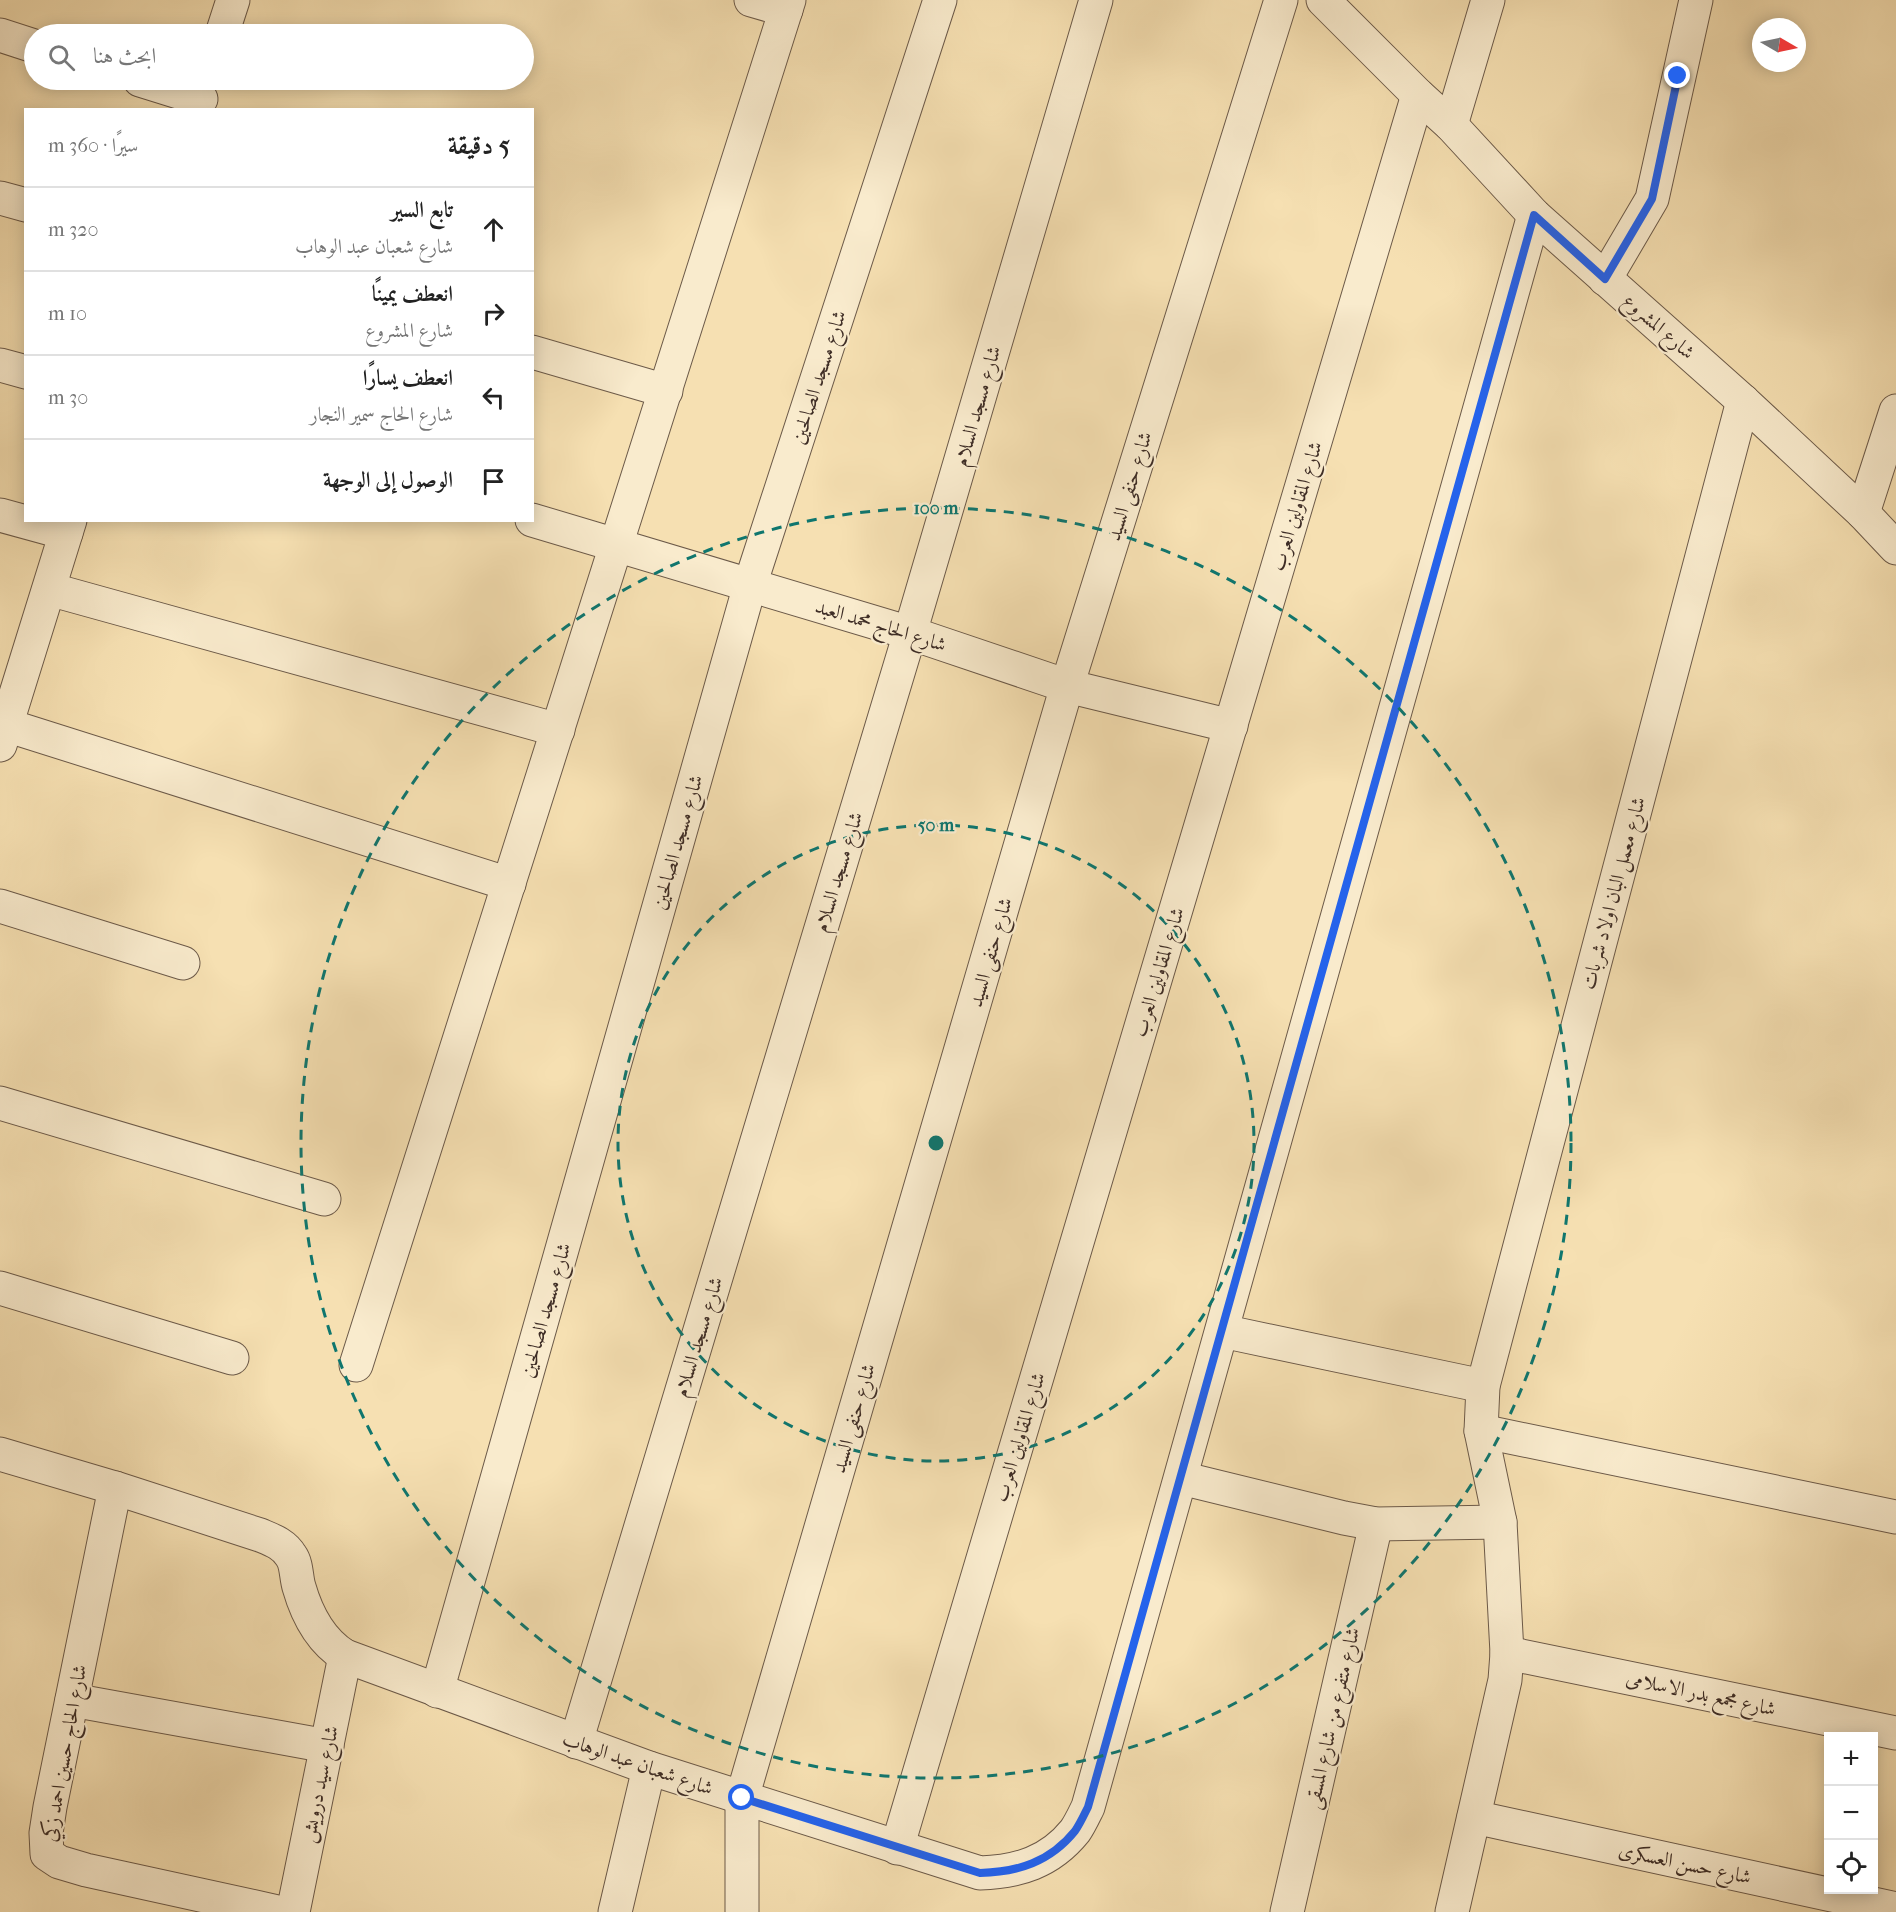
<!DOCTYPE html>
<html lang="ar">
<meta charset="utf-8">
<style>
body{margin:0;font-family:"IM FELL French Canon",Amiri,serif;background:#f6f6f6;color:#222;direction:rtl}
.controls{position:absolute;right:18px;bottom:18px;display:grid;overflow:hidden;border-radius:0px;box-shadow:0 3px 15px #0003}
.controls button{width:54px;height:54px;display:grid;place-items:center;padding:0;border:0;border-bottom:2px solid #e0e0e0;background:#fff;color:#222;font:30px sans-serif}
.compass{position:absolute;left:1752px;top:18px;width:54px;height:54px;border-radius:50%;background:#fff;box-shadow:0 3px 15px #0003;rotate:99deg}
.stop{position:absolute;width:18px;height:18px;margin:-14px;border:4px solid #2563eb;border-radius:50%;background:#fff}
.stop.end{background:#2563eb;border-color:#fff;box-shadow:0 2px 6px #0008}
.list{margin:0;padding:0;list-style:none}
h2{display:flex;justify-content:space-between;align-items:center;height:78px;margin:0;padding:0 24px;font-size:26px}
h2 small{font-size:20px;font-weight:400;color:#767676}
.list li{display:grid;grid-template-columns:39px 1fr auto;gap:18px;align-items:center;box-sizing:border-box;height:84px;padding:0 24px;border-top:2px solid #e0e0e0}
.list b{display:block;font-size:22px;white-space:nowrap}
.list p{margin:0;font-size:20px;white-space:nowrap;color:#767676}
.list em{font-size:20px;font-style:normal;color:#767676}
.icon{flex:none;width:33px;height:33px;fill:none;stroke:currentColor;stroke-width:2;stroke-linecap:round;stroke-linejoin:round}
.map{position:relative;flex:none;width:1896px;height:1912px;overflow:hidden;direction:ltr}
.search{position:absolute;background:#fff;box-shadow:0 3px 15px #0003;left:24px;top:24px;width:510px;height:66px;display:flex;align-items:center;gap:15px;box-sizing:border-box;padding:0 21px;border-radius:33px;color:#767676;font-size:22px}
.panel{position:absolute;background:#fff;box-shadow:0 3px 15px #0003;left:24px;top:108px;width:510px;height:414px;border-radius:0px;direction:rtl}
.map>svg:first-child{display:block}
</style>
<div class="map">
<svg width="1896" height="1912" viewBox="0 0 1896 1912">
<rect width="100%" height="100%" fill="#f6e0b2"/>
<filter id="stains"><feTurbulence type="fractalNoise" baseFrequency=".00333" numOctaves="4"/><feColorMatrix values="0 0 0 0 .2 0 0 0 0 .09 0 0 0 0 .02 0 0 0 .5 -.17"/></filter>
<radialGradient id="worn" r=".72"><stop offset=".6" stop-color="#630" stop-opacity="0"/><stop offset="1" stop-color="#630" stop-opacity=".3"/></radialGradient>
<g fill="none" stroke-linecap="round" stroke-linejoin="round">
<g stroke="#6c5a49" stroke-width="35">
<g id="minor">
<path d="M751,0L786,10"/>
<path d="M1323,0L1418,95L1451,125L1534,215L1743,401L1863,513L1896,548"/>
<path d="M222,34L233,0"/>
<path d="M0,35L34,46"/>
<path d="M140,80L201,99"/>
<path d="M1451,125L1488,0"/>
<path d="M0,198L26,205"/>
<path d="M1605,279L1652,199L1696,0"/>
<path d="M532,352L666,391"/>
<path d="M0,365L26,372"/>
<path d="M1863,513L1896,411"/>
<path d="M0,515L66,533"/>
<path d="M532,520L910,633L1067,686L1231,726"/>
<path d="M49,589L558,730"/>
<path d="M6,725L509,884"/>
<path d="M0,745L70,520"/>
<path d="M0,906L183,963"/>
<path d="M0,1103L324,1199"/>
<path d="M0,1288L232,1358"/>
<path d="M1222,1331L1483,1386"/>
<path d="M356,1365L789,0"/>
<path d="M1481,1431L1896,1517"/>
<path d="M0,1454L115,1488L260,1535C272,1540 284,1544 291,1556C297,1564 296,1578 299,1587C307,1615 321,1641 345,1656L649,1768L980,1873C1018,1872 1050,1862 1075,1831C1080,1824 1084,1815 1088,1807L1534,215"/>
<path d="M1181,1478L1344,1518L1376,1524L1500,1522"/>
<path d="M115,1488L50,1807L46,1833L47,1854L59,1862L86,1870L278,1912"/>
<path d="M1507,1653L1896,1733"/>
<path d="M437,1691L750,585L940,0"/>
<path d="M72,1700L327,1746"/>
<path d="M576,1742L910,633L1096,0"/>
<path d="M1474,1817L1896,1909"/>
<path d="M897,1848L1418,95"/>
<path d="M293,1912L345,1656"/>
<path d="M615,1912L649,1768"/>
<path d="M742,1912V1798L1067,686L1281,0"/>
<path d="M1287,1912L1376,1524"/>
<path d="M1452,1912L1505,1680L1507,1653L1500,1522L1481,1431L1483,1386L1743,401"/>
</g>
</g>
<use href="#minor" stroke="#f9ebcd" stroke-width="33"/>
</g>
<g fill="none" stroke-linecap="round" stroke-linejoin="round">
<path stroke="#2563eb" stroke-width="8" d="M742,1798L980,1873C1018,1872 1050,1862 1075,1831C1080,1824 1084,1815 1088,1807L1534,215L1605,279L1652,199L1678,76"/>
</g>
<g fill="none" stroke="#0f766e" stroke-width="3" stroke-dasharray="10 8">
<circle cx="936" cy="1143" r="318"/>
<circle cx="936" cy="1143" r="635"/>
</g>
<g text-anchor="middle" stroke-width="4.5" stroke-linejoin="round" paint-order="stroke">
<g font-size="20" fill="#3e2d26" stroke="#f9ebcd">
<text transform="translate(1659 326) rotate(41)" y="7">شارع المشروع</text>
<text transform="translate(818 377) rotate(-72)" y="7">شارع مسجد الصالحين</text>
<text transform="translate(977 406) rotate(-74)" y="7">شارع مسجد السلام</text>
<text transform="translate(1129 486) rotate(-73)" y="7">شارع حنفى السيد</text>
<text transform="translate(1296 506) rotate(-73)" y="7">شارع المقاولين العرب</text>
<text transform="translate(881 625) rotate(17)" y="7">شارع الحاج محمد العبد</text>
<text transform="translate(677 842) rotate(-74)" y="7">شارع مسجد الصالحين</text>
<text transform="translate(838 872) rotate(-73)" y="7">شارع مسجد السلام</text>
<text transform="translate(1613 893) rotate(-75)" y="7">شارع معمل البان اولاد شربات</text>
<text transform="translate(990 952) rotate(-74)" y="7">شارع حنفى السيد</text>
<text transform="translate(1158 972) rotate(-73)" y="7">شارع المقاولين العرب</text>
<text transform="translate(545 1310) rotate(-74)" y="7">شارع مسجد الصالحين</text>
<text transform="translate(698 1337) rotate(-73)" y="7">شارع مسجد السلام</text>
<text transform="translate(853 1418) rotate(-74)" y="7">شارع حنفى السيد</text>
<text transform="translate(1019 1437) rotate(-73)" y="7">شارع المقاولين العرب</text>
<text transform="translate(1701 1693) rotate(12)" y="7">شارع مجمع بدر الاسلامى</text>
<text transform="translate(1332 1718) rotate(-77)" y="7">شارع متفرع من شارع المسقى</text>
<text transform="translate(64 1753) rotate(-80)" y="7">شارع الحاج حسين احمد زكي</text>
<text transform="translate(638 1763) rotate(19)" y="7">شارع شعبان عبد الوهاب</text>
<text transform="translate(319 1784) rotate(-78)" y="7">شارع سيد درويش</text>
<text transform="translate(1685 1863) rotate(12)" y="7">شارع حسن العسكرى</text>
</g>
</g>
<circle cx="936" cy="1143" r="9" fill="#0f766e" stroke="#f9ebcd" stroke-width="3"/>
<g font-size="18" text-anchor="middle" font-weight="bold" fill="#0f766e" stroke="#f9ebcd" stroke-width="4.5" stroke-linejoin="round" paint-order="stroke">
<text x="936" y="514">100 m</text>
<text x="936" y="831">50 m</text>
</g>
<rect width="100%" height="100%" filter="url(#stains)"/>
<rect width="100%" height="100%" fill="url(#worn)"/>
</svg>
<div class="controls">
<button>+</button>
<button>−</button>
<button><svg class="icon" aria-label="locate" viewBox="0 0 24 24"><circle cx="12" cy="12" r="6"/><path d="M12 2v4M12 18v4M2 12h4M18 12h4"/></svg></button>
</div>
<svg class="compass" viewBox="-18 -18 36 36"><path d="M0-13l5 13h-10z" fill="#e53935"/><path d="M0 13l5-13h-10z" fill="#767676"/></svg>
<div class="stop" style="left:742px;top:1798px"></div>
<div class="stop end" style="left:1678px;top:76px"></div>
<div class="search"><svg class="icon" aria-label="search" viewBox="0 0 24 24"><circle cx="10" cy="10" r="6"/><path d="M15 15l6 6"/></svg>ابحث هنا</div>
<section class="panel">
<h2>5 دقيقة<small>سيرًا · 360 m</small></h2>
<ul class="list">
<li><svg class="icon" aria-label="ahead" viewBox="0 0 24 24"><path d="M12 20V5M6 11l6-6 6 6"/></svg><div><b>تابع السير</b><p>شارع شعبان عبد الوهاب</p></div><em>320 m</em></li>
<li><svg class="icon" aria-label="right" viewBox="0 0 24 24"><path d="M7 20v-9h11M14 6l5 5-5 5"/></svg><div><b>انعطف يمينًا</b><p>شارع المشروع</p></div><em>10 m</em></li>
<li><svg class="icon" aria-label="left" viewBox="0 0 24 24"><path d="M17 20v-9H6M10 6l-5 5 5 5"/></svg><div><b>انعطف يسارًا</b><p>شارع الحاج سمير النجار</p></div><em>30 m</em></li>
<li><svg class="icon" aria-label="arrive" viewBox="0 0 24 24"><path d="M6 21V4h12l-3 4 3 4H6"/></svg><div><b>الوصول إلى الوجهة</b></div></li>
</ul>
</section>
</div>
